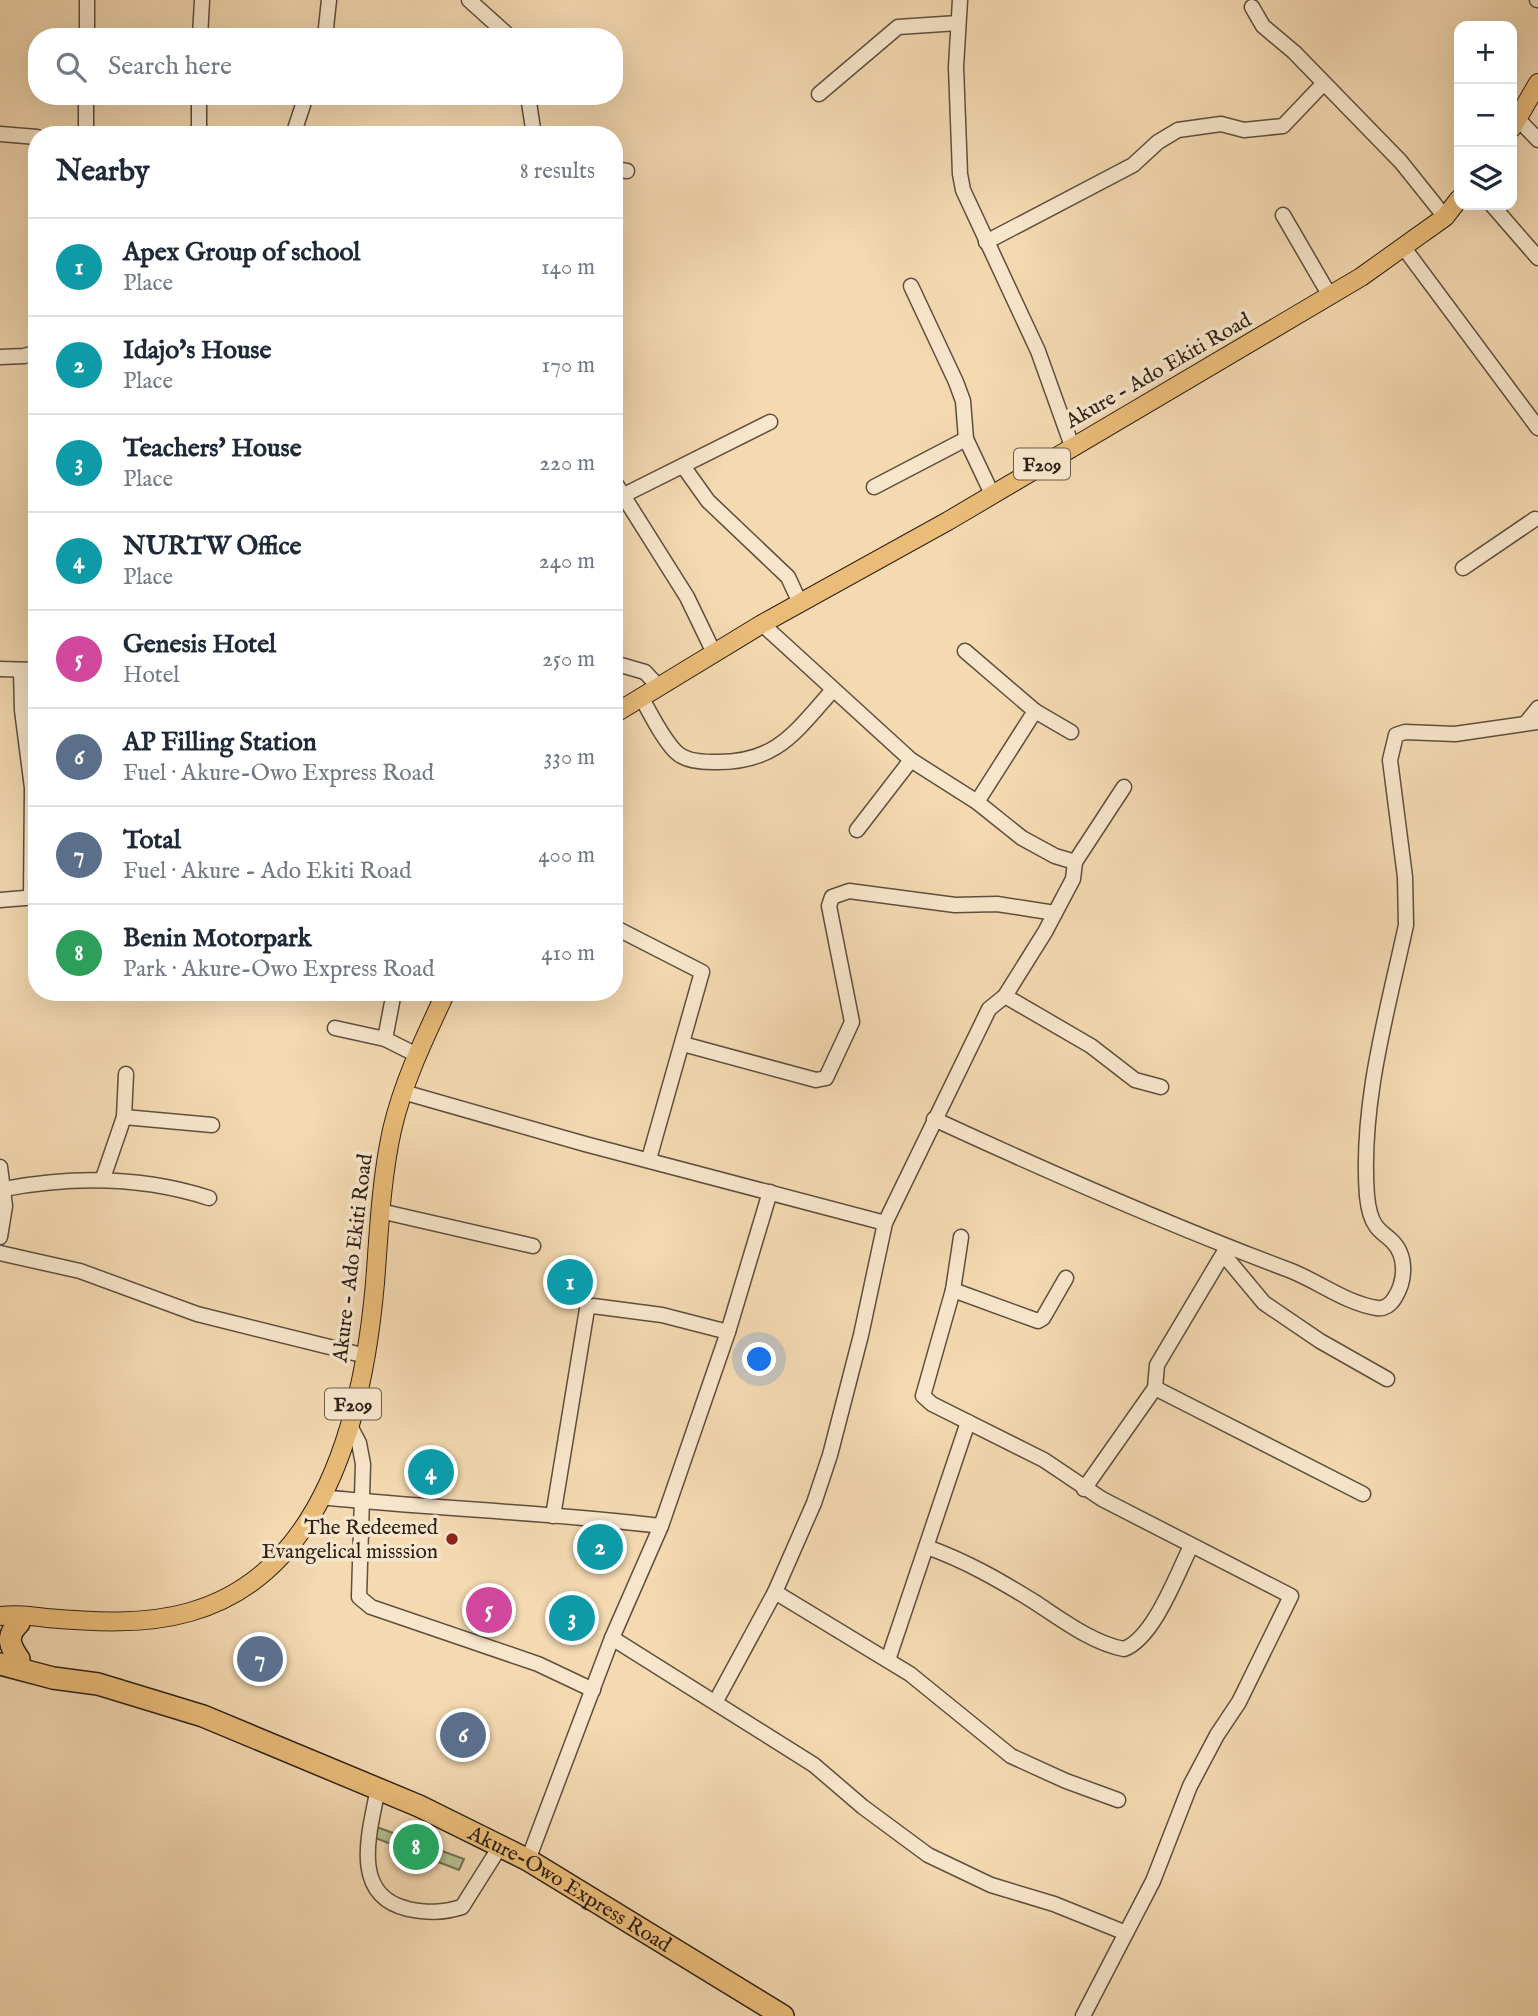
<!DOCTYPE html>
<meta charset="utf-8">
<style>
body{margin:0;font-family:"IM FELL English",serif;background:#f6f6f7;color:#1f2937}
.controls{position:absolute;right:21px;top:21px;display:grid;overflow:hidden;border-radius:14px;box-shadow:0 7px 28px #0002}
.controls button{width:63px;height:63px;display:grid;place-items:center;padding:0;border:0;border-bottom:2px solid #e0e1e3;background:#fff;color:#1f2937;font:35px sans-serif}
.you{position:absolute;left:760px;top:1360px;width:24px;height:24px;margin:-18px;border:5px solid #fff;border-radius:50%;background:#1a73e8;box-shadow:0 0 0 10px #1a73e833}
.badge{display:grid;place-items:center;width:46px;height:46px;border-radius:50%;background:#1a73e8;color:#fff;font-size:23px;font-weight:700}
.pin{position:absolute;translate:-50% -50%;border:4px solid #fff;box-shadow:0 2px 7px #0006}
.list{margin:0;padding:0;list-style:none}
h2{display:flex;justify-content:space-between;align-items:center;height:91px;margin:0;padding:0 28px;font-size:30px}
h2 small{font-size:23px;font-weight:400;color:#747a83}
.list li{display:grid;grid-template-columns:46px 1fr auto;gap:21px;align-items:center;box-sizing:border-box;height:98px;padding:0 28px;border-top:2px solid #e0e1e3}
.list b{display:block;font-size:26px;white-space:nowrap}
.list p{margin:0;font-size:23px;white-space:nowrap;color:#747a83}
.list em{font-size:23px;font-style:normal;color:#747a83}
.icon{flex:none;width:38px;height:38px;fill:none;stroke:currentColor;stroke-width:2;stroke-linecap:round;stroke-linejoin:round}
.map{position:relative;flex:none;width:1538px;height:2016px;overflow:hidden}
.search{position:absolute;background:#fff;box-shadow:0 7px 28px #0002;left:28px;top:28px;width:595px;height:77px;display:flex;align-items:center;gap:18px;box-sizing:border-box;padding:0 24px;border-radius:28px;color:#747a83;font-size:26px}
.panel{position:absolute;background:#fff;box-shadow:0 7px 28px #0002;left:28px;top:126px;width:595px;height:875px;border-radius:28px}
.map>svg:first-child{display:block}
</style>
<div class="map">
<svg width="1538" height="2016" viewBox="0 0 1538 2016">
<rect width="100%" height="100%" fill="#f4d9b1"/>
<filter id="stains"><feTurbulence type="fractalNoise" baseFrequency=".00286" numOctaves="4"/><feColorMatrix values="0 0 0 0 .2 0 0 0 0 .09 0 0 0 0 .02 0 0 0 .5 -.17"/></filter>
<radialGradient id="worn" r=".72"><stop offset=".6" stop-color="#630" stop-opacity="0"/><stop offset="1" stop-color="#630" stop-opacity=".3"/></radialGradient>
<path fill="#b5c090" stroke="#707054" stroke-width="2" d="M374,1826L464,1859L459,1870L370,1836Z"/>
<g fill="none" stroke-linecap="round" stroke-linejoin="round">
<g stroke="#5e4f3e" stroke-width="17">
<g id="minor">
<path d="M469,0L510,37"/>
<path d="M960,0L956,67L960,174L963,190L1038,351L1072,446"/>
<path d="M1537,0H1538"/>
<path d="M1252,7L1263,26L1294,52L1401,162L1445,217"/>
<path d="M87,37V0"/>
<path d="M200,37L202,0"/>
<path d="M325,37L329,0"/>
<path d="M819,94L898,27L958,23"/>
<path d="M528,96L534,135"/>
<path d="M1518,119L1538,140"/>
<path d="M0,134L37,137"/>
<path d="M86,135V96"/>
<path d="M199,135V96"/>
<path d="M293,135L306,96"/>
<path d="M614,169L627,171"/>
<path d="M1492,205L1538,258"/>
<path d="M1283,215L1330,296"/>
<path d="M986,242L1133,165L1158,142L1178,130L1221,124L1244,130L1283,126L1323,84"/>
<path d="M1404,248L1538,428"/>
<path d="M911,286L956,382L963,401L966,439L992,494"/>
<path d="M0,357L24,356L37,352"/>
<path d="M683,466L708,501L788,577L800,603"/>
<path d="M614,481L687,597L714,653"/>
<path d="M874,487L966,439"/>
<path d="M622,496L770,422"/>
<path d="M1463,568L1535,519"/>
<path d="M762,624L911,760L977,802L1022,838L1055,856L1075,862"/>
<path d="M965,651L1035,711L1071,732"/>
<path d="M614,663L645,672L658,686"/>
<path d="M0,669L37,670"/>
<path d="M21,670L22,710L32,788L31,898"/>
<path d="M641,697C651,714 662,738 676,752C685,761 700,762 712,762C775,764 794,734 832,691"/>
<path d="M1526,723L1538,708"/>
<path d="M977,802L1035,711"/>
<path d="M857,830L911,760"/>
<path d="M0,900L37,897"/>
<path d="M614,927L702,972L649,1159"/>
<path d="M1005,996L1091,1046L1135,1080L1161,1087"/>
<path d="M335,1028L385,1039L417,1055"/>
<path d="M385,1039L394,992"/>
<path d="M683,1044L816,1080L826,1078L852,1022L829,906L832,897L849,891L955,905L997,904L1055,913"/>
<path d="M403,1092L585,1144L885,1223"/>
<path d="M124,1117L212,1125"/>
<path d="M934,1119C1051,1173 1169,1225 1289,1270C1318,1281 1345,1303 1377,1308C1384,1309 1390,1305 1394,1299C1406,1281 1407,1256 1392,1241C1387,1236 1380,1232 1376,1226C1370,1218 1368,1206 1367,1196C1360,1105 1387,1013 1406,925L1405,877L1390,760L1396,735L1405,732L1455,734L1538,722"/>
<path d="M0,1167L5,1206L0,1237"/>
<path d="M103,1178L124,1117L126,1074"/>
<path d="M4,1189C73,1176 141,1176 209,1198"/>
<path d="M380,1211L533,1246"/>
<path d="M961,1237L953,1290L923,1396L932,1404L1044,1460L1102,1499L1291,1596L1239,1702L1217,1735L1190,1786L1153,1881L1083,2016"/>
<path d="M0,1253L80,1271L197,1314L366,1356"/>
<path d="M1224,1255L1264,1303L1320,1341L1387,1379"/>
<path d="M953,1290L1038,1321L1043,1318L1066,1278"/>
<path d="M1155,1388L1363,1494"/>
<path d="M349,1424L359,1443L363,1464L359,1597L371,1607L538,1664L593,1690"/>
<path d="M1084,1489L1155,1388L1157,1365L1226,1249"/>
<path d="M321,1497C434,1509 548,1512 661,1526"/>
<path d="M553,1516L587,1309L593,1306L662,1315L728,1332"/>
<path d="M927,1547C966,1561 999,1580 1033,1601C1061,1619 1092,1643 1124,1649C1154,1638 1177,1574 1191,1546"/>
<path d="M775,1592L910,1674L1011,1756L1066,1781L1118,1800"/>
<path d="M612,1638L814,1765L863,1807L928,1855L991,1885L1054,1904L1126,1933"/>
<path d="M888,1660L968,1422"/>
<path d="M716,1701L775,1592L814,1503L830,1455L861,1335L885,1223L989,1009L1005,996L1045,932L1073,879L1075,862L1124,787"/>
<path d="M378,1788C370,1831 349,1895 408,1909C428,1913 442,1913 462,1907L501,1845"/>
<path d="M528,1860L612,1638L661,1526L728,1332L770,1192"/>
</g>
</g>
<g stroke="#2c2117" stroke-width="20">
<g id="major">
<path d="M1512,128L1538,83"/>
<path d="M614,714L762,624L948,521L1361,277L1445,217L1459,199"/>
<path d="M0,1616C17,1614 31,1616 47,1618C93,1622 145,1625 190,1612C328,1573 364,1408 375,1283C379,1232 381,1180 392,1130C403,1082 425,1037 446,992"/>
</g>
</g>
<g stroke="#2c2117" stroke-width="24">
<g id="highway">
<path d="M19,1623C6,1636 9,1645 19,1659"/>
<path id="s1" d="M0,1664L53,1678L98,1684L203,1716L419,1806L528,1860L783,2016"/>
</g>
</g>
<use href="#minor" stroke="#f8e6cc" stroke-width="14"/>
<use href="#major" stroke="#eabc78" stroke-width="18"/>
<use href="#highway" stroke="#eabc78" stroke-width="21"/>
</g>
<circle fill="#8f2418" stroke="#f8e6cc" stroke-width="2.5" cx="452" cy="1539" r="7"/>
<g text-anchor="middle" stroke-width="7" stroke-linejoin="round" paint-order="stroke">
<g fill="#f8e6cc" stroke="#695c4d" stroke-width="2">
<rect x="1014" y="448.5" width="56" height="31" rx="5"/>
<rect x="325" y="1388.5" width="56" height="31" rx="5"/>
</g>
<g font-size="19" font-weight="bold" fill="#2c2117">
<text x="1042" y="471">F209</text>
<text x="353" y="1411">F209</text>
</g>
<g font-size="21" fill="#2c2117" stroke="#f8e6cc">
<text transform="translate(1158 370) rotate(-30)" y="7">Akure - Ado Ekiti Road</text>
<text transform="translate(352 1258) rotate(-83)" y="7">Akure - Ado Ekiti Road</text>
<text dy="7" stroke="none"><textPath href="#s1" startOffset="616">Akure-Owo Express Road</textPath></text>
</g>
<g font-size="21" fill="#2c2117" stroke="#f8e6cc" text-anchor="end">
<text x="438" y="1534">The Redeemed<tspan x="438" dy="24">Evangelical misssion</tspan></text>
</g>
</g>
<rect width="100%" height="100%" filter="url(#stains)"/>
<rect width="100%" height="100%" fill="url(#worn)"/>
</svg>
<div class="controls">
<button>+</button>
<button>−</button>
<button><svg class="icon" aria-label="layers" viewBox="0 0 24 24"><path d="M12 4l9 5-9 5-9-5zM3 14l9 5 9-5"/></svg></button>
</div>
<div class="you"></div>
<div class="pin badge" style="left:570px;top:1282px;background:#0f9aa8">1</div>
<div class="pin badge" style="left:600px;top:1547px;background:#0f9aa8">2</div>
<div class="pin badge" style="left:572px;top:1618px;background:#0f9aa8">3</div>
<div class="pin badge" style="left:431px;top:1472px;background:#0f9aa8">4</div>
<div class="pin badge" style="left:489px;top:1610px;background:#d1479c">5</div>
<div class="pin badge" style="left:463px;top:1735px;background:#5c6f8a">6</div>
<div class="pin badge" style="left:260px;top:1659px;background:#5c6f8a">7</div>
<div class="pin badge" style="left:416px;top:1847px;background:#2e9e5b">8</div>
<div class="search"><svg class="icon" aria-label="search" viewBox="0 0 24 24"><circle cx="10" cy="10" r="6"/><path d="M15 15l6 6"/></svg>Search here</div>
<section class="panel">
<h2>Nearby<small>8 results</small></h2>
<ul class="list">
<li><span class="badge" style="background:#0f9aa8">1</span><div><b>Apex Group of school</b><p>Place</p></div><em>140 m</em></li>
<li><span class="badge" style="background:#0f9aa8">2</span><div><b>Idajo's House</b><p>Place</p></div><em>170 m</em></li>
<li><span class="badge" style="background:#0f9aa8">3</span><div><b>Teachers' House</b><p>Place</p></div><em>220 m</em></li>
<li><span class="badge" style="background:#0f9aa8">4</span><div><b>NURTW Office</b><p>Place</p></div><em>240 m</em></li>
<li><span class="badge" style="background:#d1479c">5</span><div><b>Genesis Hotel</b><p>Hotel</p></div><em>250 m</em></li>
<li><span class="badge" style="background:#5c6f8a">6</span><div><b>AP Filling Station</b><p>Fuel · Akure-Owo Express Road</p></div><em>330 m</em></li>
<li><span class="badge" style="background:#5c6f8a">7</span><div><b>Total</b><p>Fuel · Akure - Ado Ekiti Road</p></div><em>400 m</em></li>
<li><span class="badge" style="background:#2e9e5b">8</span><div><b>Benin Motorpark</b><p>Park · Akure-Owo Express Road</p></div><em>410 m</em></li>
</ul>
</section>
</div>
